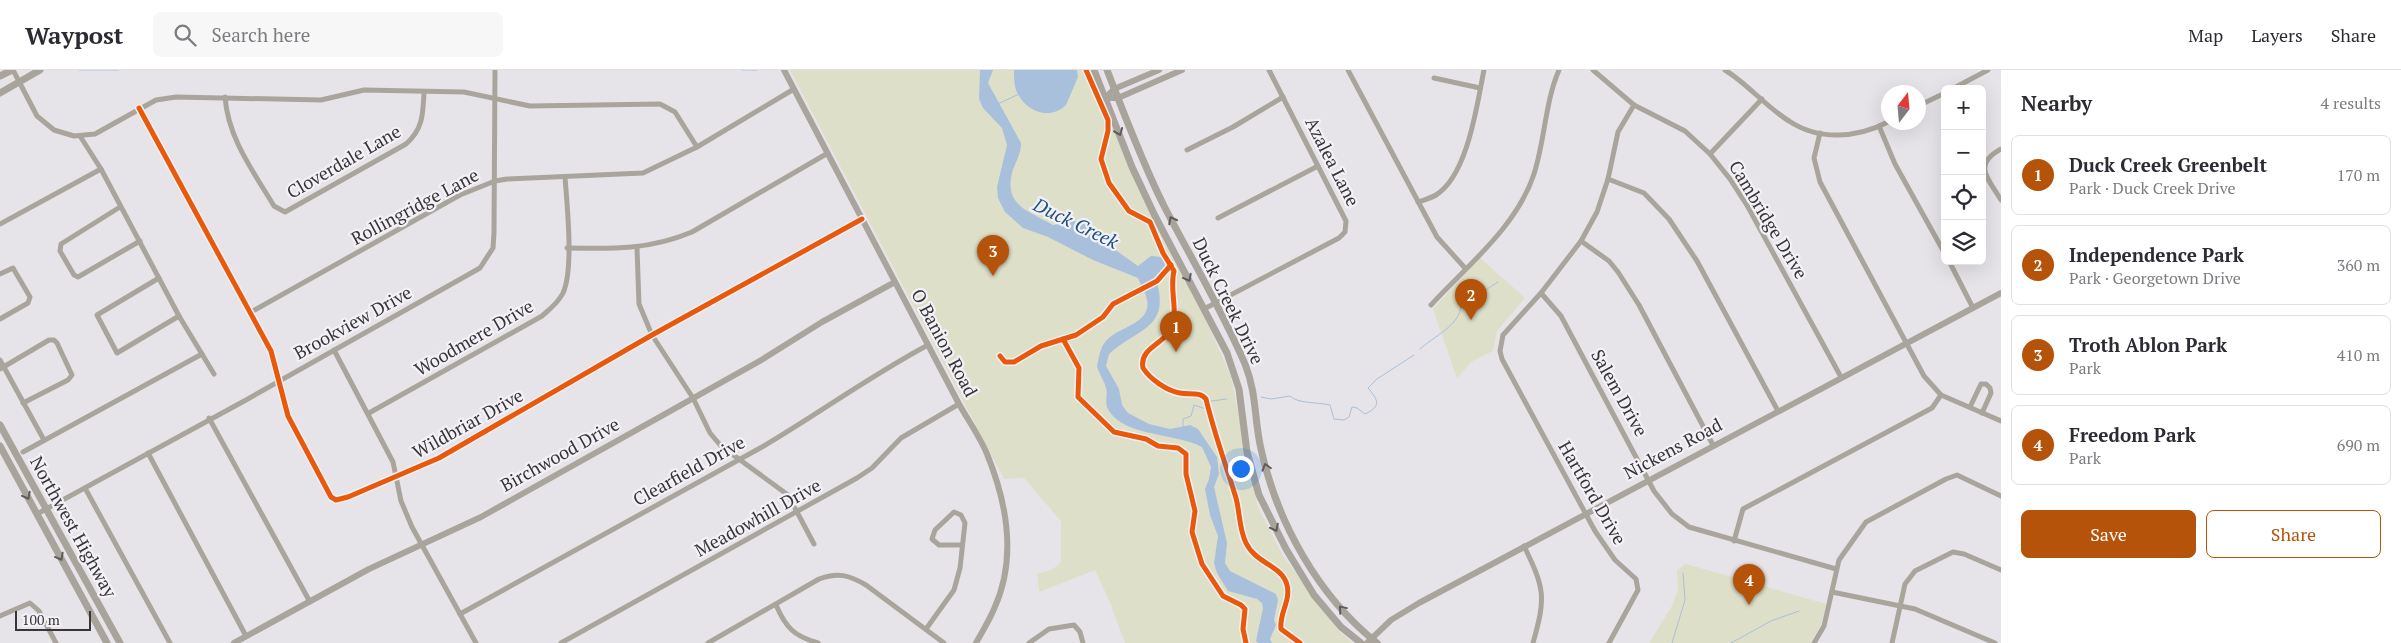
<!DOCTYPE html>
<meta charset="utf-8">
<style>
body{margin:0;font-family:"PT Serif",serif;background:#f7f7f7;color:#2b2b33}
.controls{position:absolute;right:15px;top:15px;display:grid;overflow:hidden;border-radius:8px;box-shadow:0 5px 20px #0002}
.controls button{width:45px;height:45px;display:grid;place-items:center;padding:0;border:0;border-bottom:1px solid #e1e1e2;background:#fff;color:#2b2b33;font:25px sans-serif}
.compass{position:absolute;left:1881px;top:15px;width:45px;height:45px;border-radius:50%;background:#fff;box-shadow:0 5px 20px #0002;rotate:16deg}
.scale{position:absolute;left:15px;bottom:12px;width:76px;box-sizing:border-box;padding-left:5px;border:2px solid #363537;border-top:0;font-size:14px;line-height:18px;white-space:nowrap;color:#363537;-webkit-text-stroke:4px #f3f1f6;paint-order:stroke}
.you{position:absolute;left:1240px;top:398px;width:18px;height:18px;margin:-12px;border:4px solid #fff;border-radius:50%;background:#1a73e8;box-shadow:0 0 0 8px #1a73e833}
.badge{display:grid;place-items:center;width:32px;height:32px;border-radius:50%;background:#b45309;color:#fff;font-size:16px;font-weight:700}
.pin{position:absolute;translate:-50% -41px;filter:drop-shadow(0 1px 2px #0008)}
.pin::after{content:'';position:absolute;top:26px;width:18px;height:15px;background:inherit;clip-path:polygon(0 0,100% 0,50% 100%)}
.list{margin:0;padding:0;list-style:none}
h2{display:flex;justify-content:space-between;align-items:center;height:65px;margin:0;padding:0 20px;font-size:21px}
h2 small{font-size:16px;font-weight:400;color:#7c7c81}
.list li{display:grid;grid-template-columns:32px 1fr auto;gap:15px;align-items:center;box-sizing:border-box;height:80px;margin:0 10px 10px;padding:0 10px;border:1px solid #e1e1e2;border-radius:8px}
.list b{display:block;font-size:19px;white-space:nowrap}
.list p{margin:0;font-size:16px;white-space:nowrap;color:#7c7c81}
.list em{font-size:16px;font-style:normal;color:#7c7c81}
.actions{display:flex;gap:10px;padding:15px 20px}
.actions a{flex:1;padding:11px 0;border:1px solid #b45309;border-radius:8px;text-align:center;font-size:18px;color:#b45309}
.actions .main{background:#b45309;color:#fff}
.icon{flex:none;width:28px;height:28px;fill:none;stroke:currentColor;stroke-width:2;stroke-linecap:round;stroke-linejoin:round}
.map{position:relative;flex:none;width:2001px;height:573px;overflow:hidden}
header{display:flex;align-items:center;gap:30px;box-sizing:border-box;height:70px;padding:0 25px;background:#fff;border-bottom:1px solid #e1e1e2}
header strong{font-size:24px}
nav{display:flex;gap:28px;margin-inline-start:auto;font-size:18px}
.search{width:350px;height:45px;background:#f7f7f7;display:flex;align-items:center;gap:12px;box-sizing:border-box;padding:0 18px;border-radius:8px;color:#7c7c81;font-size:19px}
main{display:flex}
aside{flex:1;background:#fff}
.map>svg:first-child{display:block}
</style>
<header>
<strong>Waypost</strong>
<div class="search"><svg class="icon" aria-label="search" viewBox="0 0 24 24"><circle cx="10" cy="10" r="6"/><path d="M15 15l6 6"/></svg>Search here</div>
<nav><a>Map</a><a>Layers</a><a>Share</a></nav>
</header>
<main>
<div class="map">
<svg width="2001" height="573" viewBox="0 0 2001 573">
<rect width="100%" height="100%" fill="#e6e4e8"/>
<g fill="#dedfc8">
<path d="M790,0H1090L1129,99L1209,257L1231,307L1258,437L1283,486L1339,561L1353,573H1125L1109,530L1095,500L1039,522L1037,503C1046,503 1055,499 1061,492V451L1024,408L1004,409Z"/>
<path d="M1480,188L1525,228L1497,261L1493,281L1471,292L1457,308L1433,239Z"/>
<path d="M1686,494L1826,534L1821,555L1810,573H1649L1672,536L1678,520L1677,500Z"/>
</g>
<g fill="#a8c0db">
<path d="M980,0H993L988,13L1021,73C1021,85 1015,92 1012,103C1004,136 1029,141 1053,155L1074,151L1090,156L1114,179L1138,196L1151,186L1161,187L1165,194L1164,201L1156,209C1171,259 1139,257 1109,284L1106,296L1119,319L1122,335L1128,343L1149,354L1170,359L1190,355L1198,359L1217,387L1219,404L1214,417L1227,473L1225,493L1230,501L1276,524L1278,530L1274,550L1276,555L1270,569L1272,573H1258L1256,571L1263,538L1262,533L1257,529L1228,521L1217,503L1214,493L1218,466L1210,445L1205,419L1209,409L1211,397L1202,377C1177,363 1120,367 1107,337C1105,331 1108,324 1106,318C1104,310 1099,304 1097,296C1099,288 1100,277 1106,271C1117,257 1152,254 1147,230C1146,223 1141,215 1138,208L1093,190L1048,167L1023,158L1005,142L998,128L997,117L1007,75L1002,58L983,38L979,29Z"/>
<path d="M1014,0H1077L1078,7L1066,35C1048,52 1024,40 1016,20C1014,14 1014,6 1014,0Z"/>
</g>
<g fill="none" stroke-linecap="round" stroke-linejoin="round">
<g stroke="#a8c0db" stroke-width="1">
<path d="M79,0H118"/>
<path d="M742,0H757"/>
<path d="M998,34L1019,24"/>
<path d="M1420,279C1433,267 1460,255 1461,236L1498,212"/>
<path d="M1261,327L1271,329L1290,326C1298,334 1318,332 1330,335L1334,349L1344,350L1349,347L1352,337L1357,338L1365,344C1382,336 1378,330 1368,318L1377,309L1414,285"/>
<path d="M1183,357V349L1191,346L1194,335L1206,339L1210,337L1211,331L1227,329"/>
<path d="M1672,573L1685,530L1683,503"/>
<path d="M1731,573L1771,551L1799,541"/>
</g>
<g stroke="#aaa59c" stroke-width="5">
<path d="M13,0L37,46L54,60L74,66L95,64L156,30L176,27L321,30L364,20L464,22L530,36L660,34L675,42L697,77"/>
<path d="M1348,0L1437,167L1465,198"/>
<path d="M1593,0L1634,35L1685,61L1710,84L1730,109L1748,137L1841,307"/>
<path d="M1725,0C1748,14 1766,37 1789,51C1819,71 1857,68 1888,52"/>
<path d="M1434,8L1480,18"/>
<path d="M1952,19L1988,0"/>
<path d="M225,27C228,68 253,101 274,136L285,142L406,74C423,59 423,44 424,22"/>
<path d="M1918,36L1945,23"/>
<path d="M139,38L271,281L288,346L331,427L336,430L348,427L439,388L652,265L862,149"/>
<path d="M1879,56L1895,94L1945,184"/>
<path d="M1820,63L1814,88L1820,112L1924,306L1941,325L2001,351"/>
<path d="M80,66L101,99L179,246L214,304"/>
<path d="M2001,79C1972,95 1988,108 2001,130"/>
<path d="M1187,80L1233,57L1283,27"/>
<path d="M1710,84L1762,29"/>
<path d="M1608,109L1644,123L1669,149L1697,191L1778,341"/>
<path d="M1418,132C1424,130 1431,128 1436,125C1468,105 1477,34 1484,0"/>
<path d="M120,137L61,174L60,181L74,205L78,207L140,171"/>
<path d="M1218,148L1318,96"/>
<path d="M0,154L101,99"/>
<path d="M1581,171L1609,191L1618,202L1639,235L1713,375"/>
<path d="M567,178C613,179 649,180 692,162L828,83"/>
<path d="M637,178L639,234L652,265L693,328L710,363L721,376L788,425L814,474"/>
<path d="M1949,191L1973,238"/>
<path d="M0,204L13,198L30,227L28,233L0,249"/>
<path d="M159,208L97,245L117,283L179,246"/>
<path d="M1541,223L1561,246L1654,421L1672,444L1689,457L1836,499"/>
<path d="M1431,235C1468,195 1517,156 1534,104C1545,70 1545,32 1559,0"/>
<path d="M1204,239L1339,168L1345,162L1346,151L1269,0"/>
<path d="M251,242L460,125L495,111L507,109L643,103L697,77L794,19"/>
<path d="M334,280L393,392L401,431L412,457L476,573"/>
<path d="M0,290L44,370"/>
<path d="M0,299L49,270H54L57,273L72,305L68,310L23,333"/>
<path d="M1970,337L1981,314H1986L1990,318L1991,323L1982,343"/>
<path d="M369,343L542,246C550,239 558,233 563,223C574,199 567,135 565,107"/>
<path d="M209,348L310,532"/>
<path d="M23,382L202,284"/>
<path d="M148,383L246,566"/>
<path d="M85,418L170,573"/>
<path d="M37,444L246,330L480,198L493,178L494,163L495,0"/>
<path d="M1734,471L1743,439L1932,338L1941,325"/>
<path d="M1524,476C1545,519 1546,527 1533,573"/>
<path d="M1832,522L1915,539L1995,573"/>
<path d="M776,535C786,558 794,566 818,573"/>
<path d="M460,544L762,377C818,344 870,306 928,275"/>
<path d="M0,546L30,533L39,541L56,573"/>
<path d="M926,559L954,520L960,498L965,453L961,445L954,442L935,460L932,469L939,475H961"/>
<path d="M561,573L857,408L872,398L901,368L959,334"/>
<path d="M708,573L819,509C838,502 849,505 866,515L944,573"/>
<path d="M1029,573L1049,559L1074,555L1080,562L1083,573"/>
<path d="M1609,573L1638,520L1636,509L1615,490L1595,461L1502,289L1500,281L1503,265L1541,223L1581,171L1597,142L1608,109L1618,62L1634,35"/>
<path d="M1814,573L1824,556L1839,490L1866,452L1946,409L1957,405L2001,426"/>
<path d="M1892,573L1905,514L1915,501L1953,482L1964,484L2001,500"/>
</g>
<g stroke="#aaa59c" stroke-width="6">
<path d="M784,0L959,334C968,350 980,367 987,384C1007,433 1017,489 994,539C989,551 982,562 976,573"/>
<path d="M1105,28H1118L1182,0"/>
<path d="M1105,28L1114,19L1159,0"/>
<path d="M234,573L369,499L481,447L763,289L822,252L895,212"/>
<path d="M1367,573L1391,550L1419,533L2001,223"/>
</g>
<g stroke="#a8a39b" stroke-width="7">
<path d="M1094,0L1132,97L1155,146L1227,283L1239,319L1247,382L1259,425L1286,479L1314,525L1341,557L1361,573"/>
<path d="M1107,0C1125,46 1142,92 1164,136C1191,188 1222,240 1245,294C1257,324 1254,349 1261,379C1277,452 1318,526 1377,573"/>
<path d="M0,6L12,0"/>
<path d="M0,23L40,0"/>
<path d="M0,355L120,573"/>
<path d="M0,376L107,573"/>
</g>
<g stroke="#f3f1f6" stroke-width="8">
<g id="cycleway">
<path d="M1086,0L1108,50V61L1101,89L1109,113L1129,141L1150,152L1163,183L1174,201C1169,220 1179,241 1171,259C1164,274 1139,278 1143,298C1150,309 1167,321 1180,323C1189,325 1200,321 1206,329C1214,363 1226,395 1236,428C1240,443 1239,459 1246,473C1256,494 1282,495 1287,515C1291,531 1279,543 1281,559L1300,573"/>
<path d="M139,38L271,281L288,346L331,427L336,430L348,427L439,388L652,265L862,149"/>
<path d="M1063,269L1079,298L1078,327L1114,362L1146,369L1158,376L1178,378L1186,384V404L1195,441L1192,462L1202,494L1223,526L1241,535L1245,539L1243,559L1246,573"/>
<path d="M1000,286L1005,292H1014L1041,276L1076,265L1103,247L1113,234L1157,211L1171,195"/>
</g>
</g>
<use href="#cycleway" stroke="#e8590c" stroke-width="5"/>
</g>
<defs><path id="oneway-chevron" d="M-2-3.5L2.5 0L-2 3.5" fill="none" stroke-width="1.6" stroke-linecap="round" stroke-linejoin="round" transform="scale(1.25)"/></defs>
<g stroke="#5e5c5a">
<use href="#oneway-chevron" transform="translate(1119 62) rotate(68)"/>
<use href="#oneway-chevron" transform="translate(1172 150) rotate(-117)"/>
<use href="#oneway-chevron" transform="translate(1188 208) rotate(62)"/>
<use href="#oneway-chevron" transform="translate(1266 397) rotate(-106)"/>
<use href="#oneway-chevron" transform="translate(27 426) rotate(62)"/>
<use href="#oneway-chevron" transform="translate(1275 458) rotate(63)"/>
<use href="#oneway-chevron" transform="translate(60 487) rotate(61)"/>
<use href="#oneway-chevron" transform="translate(1342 539) rotate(-130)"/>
</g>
<g text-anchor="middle" stroke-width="4.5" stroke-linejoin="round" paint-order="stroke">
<g font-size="18" fill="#363537" stroke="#f3f1f6">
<text transform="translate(344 92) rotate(-30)" y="6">Cloverdale Lane</text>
<text transform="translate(1332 92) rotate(63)" y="6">Azalea Lane</text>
<text transform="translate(415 137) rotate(-28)" y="6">Rollingridge Lane</text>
<text transform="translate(1768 150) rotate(59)" y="6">Cambridge Drive</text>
<text transform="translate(1228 231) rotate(64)" y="6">Duck Creek Drive</text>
<text transform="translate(353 253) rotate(-29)" y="6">Brookview Drive</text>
<text transform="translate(474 268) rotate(-30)" y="6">Woodmere Drive</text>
<text transform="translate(944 273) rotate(62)" y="6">O Banion Road</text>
<text transform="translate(1619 323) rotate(61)" y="6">Salem Drive</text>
<text transform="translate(468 354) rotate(-29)" y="6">Wildbriar Drive</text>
<text transform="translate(1673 379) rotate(-28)" y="6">Nickens Road</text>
<text transform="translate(560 385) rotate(-29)" y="6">Birchwood Drive</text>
<text transform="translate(689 401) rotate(-29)" y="6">Clearfield Drive</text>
<text transform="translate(1592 423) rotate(60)" y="6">Hartford Drive</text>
<text transform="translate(758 448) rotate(-29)" y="6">Meadowhill Drive</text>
<text transform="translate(73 457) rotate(61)" y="6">Northwest Highway</text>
</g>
<g font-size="19" font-style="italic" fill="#205383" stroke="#f3f1f6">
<text transform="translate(1076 153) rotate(26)" y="7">Duck Creek</text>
</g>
</g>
</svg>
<div class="controls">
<button>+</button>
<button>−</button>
<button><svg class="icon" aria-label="locate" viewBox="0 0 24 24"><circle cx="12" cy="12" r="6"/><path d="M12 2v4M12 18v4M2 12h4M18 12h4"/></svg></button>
<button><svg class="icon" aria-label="layers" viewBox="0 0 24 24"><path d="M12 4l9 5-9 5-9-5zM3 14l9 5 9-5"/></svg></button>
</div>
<svg class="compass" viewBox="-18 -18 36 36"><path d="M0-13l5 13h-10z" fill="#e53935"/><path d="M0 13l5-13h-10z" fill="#7c7c81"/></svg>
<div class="scale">100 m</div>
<div class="you"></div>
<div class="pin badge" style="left:1176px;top:282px">1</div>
<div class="pin badge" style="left:1471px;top:250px">2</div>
<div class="pin badge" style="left:993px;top:206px">3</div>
<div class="pin badge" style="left:1749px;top:535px">4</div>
</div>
<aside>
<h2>Nearby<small>4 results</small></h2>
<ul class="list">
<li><span class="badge">1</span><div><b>Duck Creek Greenbelt</b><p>Park · Duck Creek Drive</p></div><em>170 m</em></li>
<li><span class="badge">2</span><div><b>Independence Park</b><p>Park · Georgetown Drive</p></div><em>360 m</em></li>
<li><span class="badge">3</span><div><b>Troth Ablon Park</b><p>Park</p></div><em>410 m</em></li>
<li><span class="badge">4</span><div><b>Freedom Park</b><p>Park</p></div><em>690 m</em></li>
</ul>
<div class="actions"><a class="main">Save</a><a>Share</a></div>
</aside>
</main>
